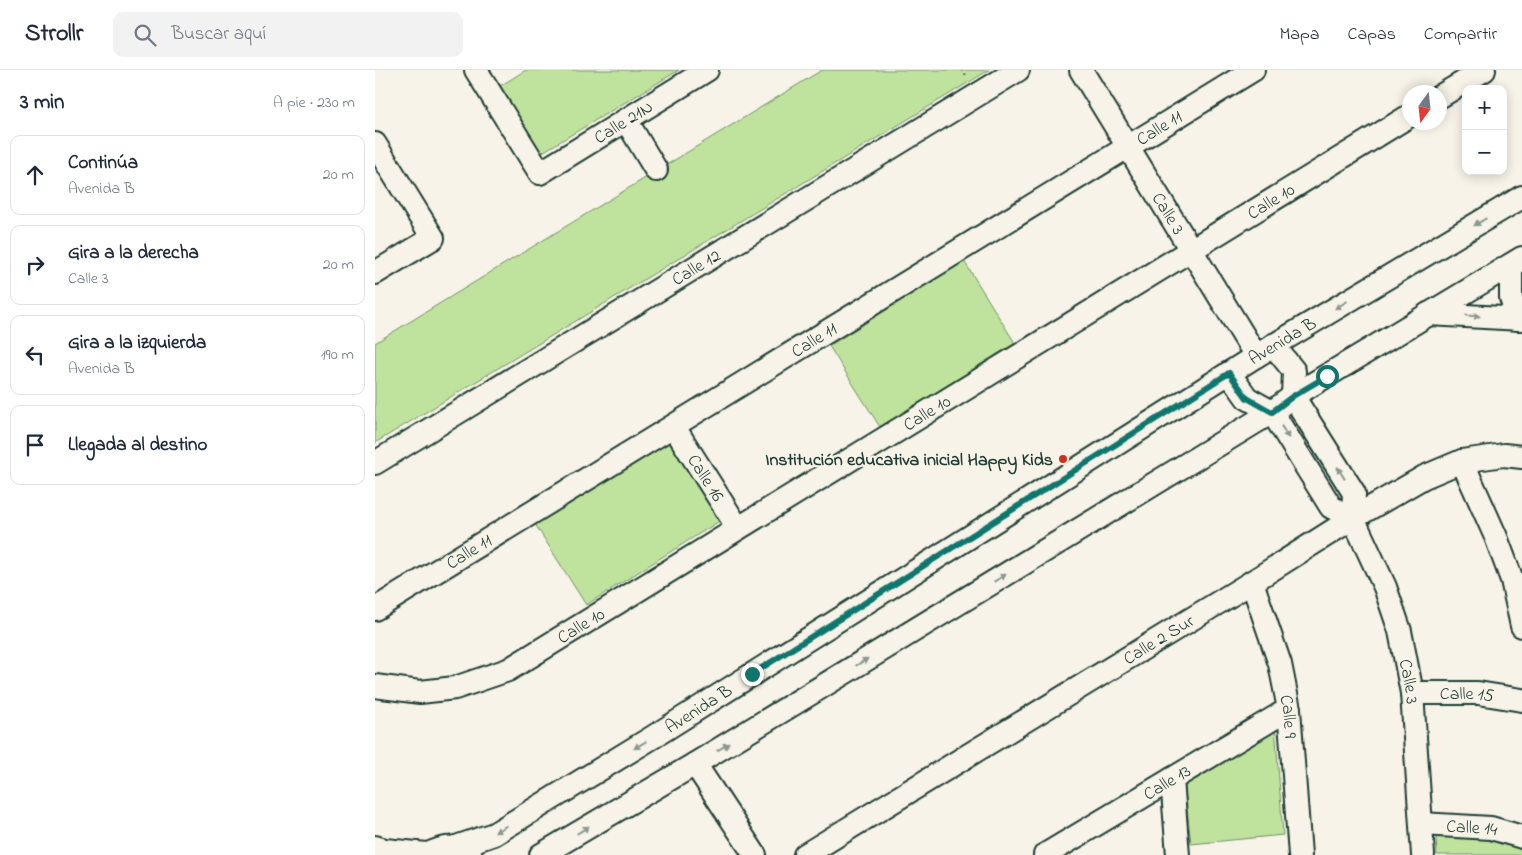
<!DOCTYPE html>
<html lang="es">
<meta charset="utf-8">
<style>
body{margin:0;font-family:"Indie Flower",sans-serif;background:#f2f2f3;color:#1f2937}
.controls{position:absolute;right:15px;top:15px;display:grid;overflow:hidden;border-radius:10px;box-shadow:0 2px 12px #0003}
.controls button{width:45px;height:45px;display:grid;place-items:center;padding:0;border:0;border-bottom:1px solid #e0e1e3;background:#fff;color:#1f2937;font:25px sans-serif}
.compass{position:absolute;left:1027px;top:15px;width:45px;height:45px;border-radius:50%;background:#fff;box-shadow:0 2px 12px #0003;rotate:195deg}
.stop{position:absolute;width:15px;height:15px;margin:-11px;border:4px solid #0f766e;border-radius:50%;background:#fff}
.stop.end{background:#0f766e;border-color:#fff;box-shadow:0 1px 5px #0008}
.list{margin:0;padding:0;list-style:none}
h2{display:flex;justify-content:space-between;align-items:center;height:65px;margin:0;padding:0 20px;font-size:21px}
h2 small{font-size:16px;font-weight:400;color:#747a83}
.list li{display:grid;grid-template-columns:32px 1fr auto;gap:15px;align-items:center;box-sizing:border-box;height:80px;margin:0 10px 10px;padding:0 10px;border:1px solid #e0e1e3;border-radius:10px}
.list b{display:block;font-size:19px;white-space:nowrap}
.list p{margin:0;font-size:16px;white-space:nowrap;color:#747a83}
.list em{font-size:16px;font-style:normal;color:#747a83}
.icon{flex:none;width:28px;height:28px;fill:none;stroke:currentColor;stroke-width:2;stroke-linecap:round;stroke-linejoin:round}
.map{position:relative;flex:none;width:1147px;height:785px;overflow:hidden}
header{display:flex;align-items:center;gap:30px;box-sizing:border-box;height:70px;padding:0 25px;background:#fff;border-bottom:1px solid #e0e1e3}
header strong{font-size:24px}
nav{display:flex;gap:28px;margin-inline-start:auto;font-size:18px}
.search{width:350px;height:45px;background:#f2f2f3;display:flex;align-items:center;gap:12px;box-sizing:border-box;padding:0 18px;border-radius:10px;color:#747a83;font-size:19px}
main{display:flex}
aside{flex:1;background:#fff}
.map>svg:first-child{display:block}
</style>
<header>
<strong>Strollr</strong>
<div class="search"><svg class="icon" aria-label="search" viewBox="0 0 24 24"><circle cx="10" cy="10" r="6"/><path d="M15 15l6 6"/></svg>Buscar aquí</div>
<nav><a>Mapa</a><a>Capas</a><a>Compartir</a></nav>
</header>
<main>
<aside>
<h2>3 min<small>A pie · 230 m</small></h2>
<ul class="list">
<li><svg class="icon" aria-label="ahead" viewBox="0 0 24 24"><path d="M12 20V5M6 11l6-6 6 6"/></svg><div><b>Continúa</b><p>Avenida B</p></div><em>20 m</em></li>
<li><svg class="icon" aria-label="right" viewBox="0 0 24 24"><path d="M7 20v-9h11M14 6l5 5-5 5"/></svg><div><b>Gira a la derecha</b><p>Calle 3</p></div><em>20 m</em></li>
<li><svg class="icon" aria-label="left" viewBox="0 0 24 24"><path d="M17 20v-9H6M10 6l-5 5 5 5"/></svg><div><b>Gira a la izquierda</b><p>Avenida B</p></div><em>190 m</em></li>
<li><svg class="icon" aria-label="arrive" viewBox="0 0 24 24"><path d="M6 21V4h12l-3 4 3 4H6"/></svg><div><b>Llegada al destino</b></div></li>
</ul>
</aside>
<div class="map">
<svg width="1147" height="785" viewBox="0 0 1147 785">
<rect width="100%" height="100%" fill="#f7f3e8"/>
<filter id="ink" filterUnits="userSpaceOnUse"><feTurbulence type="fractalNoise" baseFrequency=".02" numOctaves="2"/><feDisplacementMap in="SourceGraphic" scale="10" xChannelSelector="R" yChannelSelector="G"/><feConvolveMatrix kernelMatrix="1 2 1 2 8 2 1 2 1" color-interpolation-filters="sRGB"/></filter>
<g filter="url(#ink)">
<g fill="#bfe39d" stroke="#6f9068">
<path d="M151,0H304L166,83L125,16Z"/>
<path d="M447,0H614L0,373V273Z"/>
<path d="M589,191L640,273L505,357L454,276Z"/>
<path d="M294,369L346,450L211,535L160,454Z"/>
<path d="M900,655L908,765L816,774L809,711Z"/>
<path d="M1061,765L1136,771L1147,776V785H1062Z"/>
</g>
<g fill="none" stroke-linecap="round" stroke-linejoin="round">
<g stroke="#1f3d34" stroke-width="26">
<g id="minor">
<path id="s1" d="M101,0L165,103L332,0"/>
<path id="s2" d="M706,0L881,286"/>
<path d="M1064,27L1109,0"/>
<path d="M251,50L281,100"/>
<path d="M0,74L58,168L0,203"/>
<path d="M1136,195V228L1143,249"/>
<path d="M1053,244L1147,249"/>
<path id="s3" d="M898,275L919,301L918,326L979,423L978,448L1010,517L1025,561L1037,623L1048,785"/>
<path d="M854,303L872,328L897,342L956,437L978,448"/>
<path id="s4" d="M299,357L363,458"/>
<path d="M1087,391L1121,467L1137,510L1147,556"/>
<path id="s5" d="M0,393L643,0"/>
<path id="s6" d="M877,512L905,594L914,639L925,785"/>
<path id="s7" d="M0,539L878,0"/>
<path id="s8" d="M0,616L45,622L80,618L133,600L1034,46"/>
<path id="s9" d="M1037,623H1103L1147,630"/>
<path d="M320,694L380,785"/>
<path d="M797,709L803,785"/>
<path id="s10" d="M1046,754L1116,758L1147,767"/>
<path d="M0,777L10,780L52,784"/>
<path id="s11" d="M81,777L119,764L278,667L881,286L1147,127"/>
<path d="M52,785C66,777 80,775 95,781"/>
<path d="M166,785L320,694L897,342L918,326L1147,188"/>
<path id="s12" d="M430,785L877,512L978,448L1049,407L1087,391L1129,385L1147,387"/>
<path id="s13" d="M670,785L914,639"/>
</g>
</g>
<path stroke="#1f3d34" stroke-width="3" stroke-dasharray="1 4" stroke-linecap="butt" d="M587,0L592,7"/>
<use href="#minor" stroke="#f7f3e8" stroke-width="22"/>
</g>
<defs><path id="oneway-solid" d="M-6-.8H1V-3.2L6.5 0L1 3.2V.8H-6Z" transform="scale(1.25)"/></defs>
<g fill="#8b988e">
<use href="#oneway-solid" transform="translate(1105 152) rotate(149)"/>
<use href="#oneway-solid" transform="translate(966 235) rotate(149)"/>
<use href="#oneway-solid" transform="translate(1098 246) rotate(3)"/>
<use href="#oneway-solid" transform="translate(910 362) rotate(58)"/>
<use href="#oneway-solid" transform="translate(966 403) rotate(-122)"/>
<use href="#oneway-solid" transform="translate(625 508) rotate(-31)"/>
<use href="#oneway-solid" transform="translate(487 592) rotate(-31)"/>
<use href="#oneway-solid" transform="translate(265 675) rotate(149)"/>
<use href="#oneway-solid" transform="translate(348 677) rotate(-31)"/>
<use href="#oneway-solid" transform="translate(126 759) rotate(149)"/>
<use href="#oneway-solid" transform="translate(208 760) rotate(-31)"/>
</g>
</g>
<g fill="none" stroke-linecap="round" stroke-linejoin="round" filter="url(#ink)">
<path stroke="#0f766e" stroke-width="6" d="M377,604L854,303L872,328L897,342L918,326L952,306"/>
</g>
<circle fill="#c8321e" stroke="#f7f3e8" stroke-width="2" cx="688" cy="389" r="5"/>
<g text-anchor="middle" stroke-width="4.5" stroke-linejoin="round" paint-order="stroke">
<g font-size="18" fill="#1f3d34" stroke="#f7f3e8">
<text dy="6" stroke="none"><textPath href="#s1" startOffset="219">Calle 21N</textPath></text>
<text dy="6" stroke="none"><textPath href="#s7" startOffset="920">Calle 11</textPath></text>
<text dy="6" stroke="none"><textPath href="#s8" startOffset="1032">Calle 10</textPath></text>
<text dy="6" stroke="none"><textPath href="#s2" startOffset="168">Calle 3</textPath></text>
<text dy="6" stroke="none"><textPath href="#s5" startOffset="376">Calle 12</textPath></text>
<text dy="6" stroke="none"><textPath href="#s7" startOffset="515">Calle 11</textPath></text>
<text dy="6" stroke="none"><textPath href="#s11" startOffset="970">Avenida B</textPath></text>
<text dy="6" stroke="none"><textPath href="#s8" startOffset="628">Calle 10</textPath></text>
<text dy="6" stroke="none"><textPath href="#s4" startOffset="60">Calle 16</textPath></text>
<text dy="6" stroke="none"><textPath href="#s7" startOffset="110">Calle 11</textPath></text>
<text dy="6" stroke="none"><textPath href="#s8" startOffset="222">Calle 10</textPath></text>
<text dy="6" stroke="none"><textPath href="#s12" startOffset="414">Calle 2 Sur</textPath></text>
<text dy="6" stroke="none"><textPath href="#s3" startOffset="372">Calle 3</textPath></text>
<text dy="6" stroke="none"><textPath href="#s9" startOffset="55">Calle 15</textPath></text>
<text dy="6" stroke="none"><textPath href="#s11" startOffset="280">Avenida B</textPath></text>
<text dy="6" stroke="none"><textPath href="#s6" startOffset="140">Calle 9</textPath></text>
<text dy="6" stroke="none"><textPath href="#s13" startOffset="142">Calle 13</textPath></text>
<text dy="6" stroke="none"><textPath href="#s10" startOffset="51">Calle 14</textPath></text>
</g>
<g font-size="18" font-weight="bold" fill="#1f3d34" stroke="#f7f3e8" text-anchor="end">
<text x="678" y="395">Institución educativa inicial Happy Kids</text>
</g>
</g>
</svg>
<div class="controls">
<button>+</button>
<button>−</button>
</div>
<svg class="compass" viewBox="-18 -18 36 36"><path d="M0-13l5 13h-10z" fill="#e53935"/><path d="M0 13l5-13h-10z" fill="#747a83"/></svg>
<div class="stop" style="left:952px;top:306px"></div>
<div class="stop end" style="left:377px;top:604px"></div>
</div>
</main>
